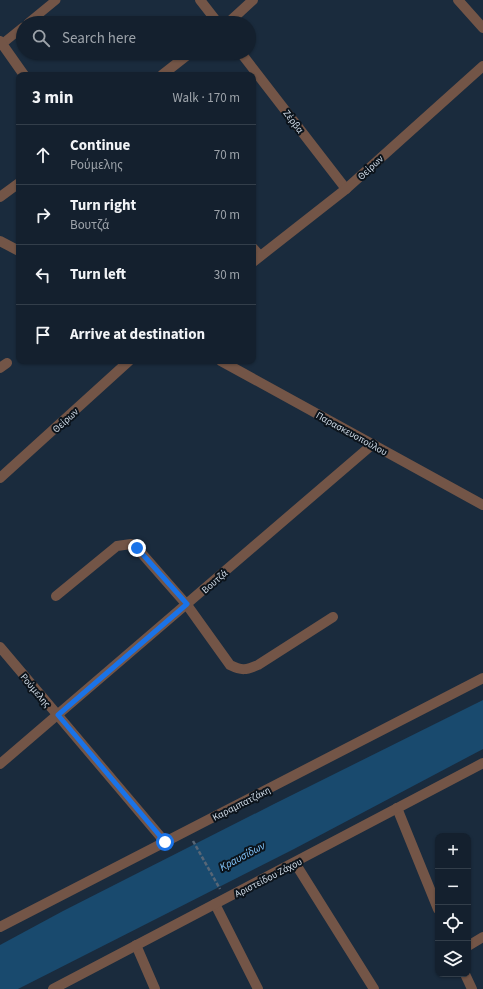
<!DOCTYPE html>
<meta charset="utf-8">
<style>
body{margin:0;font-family:"Source Sans 3",sans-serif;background:#212d3a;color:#f1f3f6}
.controls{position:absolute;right:12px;bottom:12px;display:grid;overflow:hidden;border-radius:8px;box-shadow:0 1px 3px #0004}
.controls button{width:36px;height:36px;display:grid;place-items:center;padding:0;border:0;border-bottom:1px solid #333e4a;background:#14202e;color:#f1f3f6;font:20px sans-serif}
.stop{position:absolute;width:12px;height:12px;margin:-9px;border:3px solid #1a73e8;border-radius:50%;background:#fff}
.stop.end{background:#1a73e8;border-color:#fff;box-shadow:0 1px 4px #0008}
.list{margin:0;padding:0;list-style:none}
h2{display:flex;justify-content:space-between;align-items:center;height:52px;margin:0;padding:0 16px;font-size:17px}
h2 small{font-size:13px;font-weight:400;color:#9da3aa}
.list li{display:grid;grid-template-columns:26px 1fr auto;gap:12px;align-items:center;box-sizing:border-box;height:60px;padding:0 16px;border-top:1px solid #333e4a}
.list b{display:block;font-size:15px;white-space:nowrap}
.list p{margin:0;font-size:13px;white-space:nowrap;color:#9da3aa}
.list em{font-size:13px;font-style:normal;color:#9da3aa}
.icon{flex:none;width:22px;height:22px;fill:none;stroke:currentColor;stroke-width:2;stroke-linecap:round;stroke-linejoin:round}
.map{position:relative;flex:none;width:483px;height:989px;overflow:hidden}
.search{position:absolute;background:#14202e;box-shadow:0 1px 3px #0004;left:16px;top:16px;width:240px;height:44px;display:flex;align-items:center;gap:10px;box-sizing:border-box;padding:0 14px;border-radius:22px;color:#9da3aa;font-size:15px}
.panel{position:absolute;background:#14202e;box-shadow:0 1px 3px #0004;left:16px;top:72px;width:240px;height:292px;border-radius:8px}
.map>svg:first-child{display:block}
</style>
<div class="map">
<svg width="483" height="989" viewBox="0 0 483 989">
<rect width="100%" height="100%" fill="#1a2b3d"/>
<path fill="#194a6e" d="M483,700V749L294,849L18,989H0V945L63,911L272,805Z"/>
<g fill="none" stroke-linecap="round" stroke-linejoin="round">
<path stroke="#576676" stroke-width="2.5" stroke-dasharray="4 2" stroke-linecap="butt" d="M193,841L220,889"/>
<g stroke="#735547" stroke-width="9">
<path d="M28,23L56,0"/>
<path d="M2,44L23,27"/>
</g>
<g stroke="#735547" stroke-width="10">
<path d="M200,0L218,23"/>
<path d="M458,0L483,28"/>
<path d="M228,23L253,0"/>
<path d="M0,41L24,75"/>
<path d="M241,53L346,189"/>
<path d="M162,75L190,53"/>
<path d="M0,197L19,183"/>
<path d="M253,248L260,256"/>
<path d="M253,262L346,189L483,66"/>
<path d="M0,368L7,363"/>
<path d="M56,596L117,546L131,544L137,548L187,605L230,665C242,671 246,670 258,665L333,617"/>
<path d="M0,647L165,842"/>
<path d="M0,764L373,444"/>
<path d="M397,808L438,909"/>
<path d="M295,863L374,989"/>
<path d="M215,904L258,989"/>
<path d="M0,927L483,678"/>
<path d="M136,945L155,989"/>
<path d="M468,946L483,937"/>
<path d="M465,974L472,989"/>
<path d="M53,989L483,763"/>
</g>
<g stroke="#735547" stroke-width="10">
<path d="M0,241L19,251"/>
<path d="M221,361L483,505"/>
<path d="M0,478L129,361"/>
</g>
</g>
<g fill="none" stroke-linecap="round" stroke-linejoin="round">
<path stroke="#1a73e8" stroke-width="5" d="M137,548L187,604L58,715L165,842"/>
</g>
<g text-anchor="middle" stroke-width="4" stroke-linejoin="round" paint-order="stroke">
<g font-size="10" fill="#cdd8e4" stroke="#0b131b">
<text transform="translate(294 121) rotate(52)" y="4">Ζέρβα</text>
<text transform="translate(370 167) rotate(-43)" y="4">Θείρων</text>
<text transform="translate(65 420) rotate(-42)" y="4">Θείρων</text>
<text transform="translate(352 433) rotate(29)" y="4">Παρασκευοπούλου</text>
<text transform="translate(214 581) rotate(-41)" y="4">Βουτζά</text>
<text transform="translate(36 690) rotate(50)" y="4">Ρούμελης</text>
<text transform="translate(241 803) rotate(-27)" y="4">Καραμπατζάκη</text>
<text transform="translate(268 877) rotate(-27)" y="4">Αριστείδου Ζάχου</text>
</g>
<g font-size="11" font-style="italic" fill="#84c7fe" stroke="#0b131b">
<text transform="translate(242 856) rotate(-28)" y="4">Κραυσίδων</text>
</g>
</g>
</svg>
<div class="controls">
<button>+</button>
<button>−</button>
<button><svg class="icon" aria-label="locate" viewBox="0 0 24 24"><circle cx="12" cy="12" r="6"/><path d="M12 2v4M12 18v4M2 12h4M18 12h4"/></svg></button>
<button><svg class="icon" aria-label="layers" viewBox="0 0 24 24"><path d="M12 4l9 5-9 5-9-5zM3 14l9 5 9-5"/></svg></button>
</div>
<div class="stop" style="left:165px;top:842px"></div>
<div class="stop end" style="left:137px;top:548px"></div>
<div class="search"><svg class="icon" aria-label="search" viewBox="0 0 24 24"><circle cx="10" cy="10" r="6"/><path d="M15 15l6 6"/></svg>Search here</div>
<section class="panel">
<h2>3 min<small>Walk · 170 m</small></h2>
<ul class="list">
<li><svg class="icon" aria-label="ahead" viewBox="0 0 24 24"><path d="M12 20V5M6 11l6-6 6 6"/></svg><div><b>Continue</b><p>Ρούμελης</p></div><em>70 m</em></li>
<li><svg class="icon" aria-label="right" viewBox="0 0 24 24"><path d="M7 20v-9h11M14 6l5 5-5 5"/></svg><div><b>Turn right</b><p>Βουτζά</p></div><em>70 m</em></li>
<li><svg class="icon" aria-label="left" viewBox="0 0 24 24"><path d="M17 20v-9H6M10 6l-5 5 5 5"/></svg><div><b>Turn left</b></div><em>30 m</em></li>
<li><svg class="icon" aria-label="arrive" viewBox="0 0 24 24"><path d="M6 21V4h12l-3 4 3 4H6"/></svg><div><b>Arrive at destination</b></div></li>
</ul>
</section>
</div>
